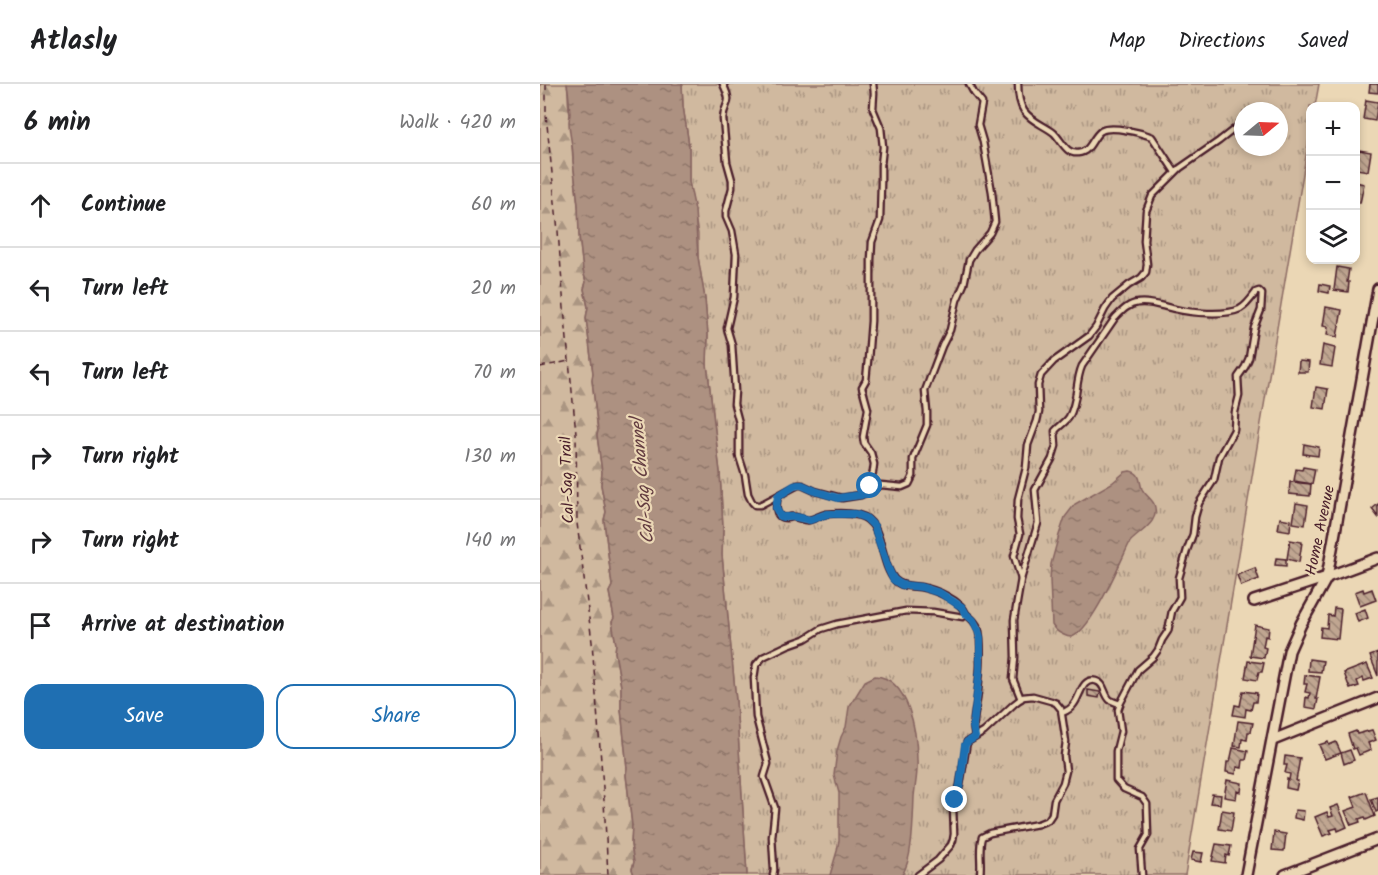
<!DOCTYPE html>
<meta charset="utf-8">
<style>
body{margin:0;font-family:Kalam,sans-serif;background:#f2f2f2;color:#202124}
.controls{position:absolute;right:18px;top:18px;display:grid;overflow:hidden;border-radius:12px;box-shadow:0 3px 9px #0003}
.controls button{width:54px;height:54px;display:grid;place-items:center;padding:0;border:0;border-bottom:2px solid #e0e0e0;background:#fff;color:#202124;font:30px sans-serif}
.compass{position:absolute;left:694px;top:18px;width:54px;height:54px;border-radius:50%;background:#fff;box-shadow:0 3px 9px #0003;rotate:71deg}
.stop{position:absolute;width:18px;height:18px;margin:-14px;border:4px solid #1f6fb2;border-radius:50%;background:#fff}
.stop.end{background:#1f6fb2;border-color:#fff;box-shadow:0 2px 6px #0008}
.list{margin:0;padding:0;list-style:none}
h2{display:flex;justify-content:space-between;align-items:center;height:78px;margin:0;padding:0 24px;font-size:26px}
h2 small{font-size:20px;font-weight:400;color:#757577}
.list li{display:grid;grid-template-columns:39px 1fr auto;gap:18px;align-items:center;box-sizing:border-box;height:84px;padding:0 24px;border-top:2px solid #e0e0e0}
.list b{display:block;font-size:22px;white-space:nowrap}
.list em{font-size:20px;font-style:normal;color:#757577}
.actions{display:flex;gap:12px;padding:18px 24px}
.actions a{flex:1;padding:14px 0;border:2px solid #1f6fb2;border-radius:18px;text-align:center;font-size:21px;color:#1f6fb2}
.actions .main{background:#1f6fb2;color:#fff}
.icon{flex:none;width:33px;height:33px;fill:none;stroke:currentColor;stroke-width:2;stroke-linecap:round;stroke-linejoin:round}
.map{position:relative;flex:none;width:838px;height:791px;overflow:hidden}
header{display:flex;align-items:center;gap:36px;box-sizing:border-box;height:84px;padding:0 30px;background:#fff;border-bottom:2px solid #e0e0e0}
header strong{font-size:28px}
nav{display:flex;gap:33px;margin-inline-start:auto;font-size:21px}
main{display:flex}
aside{flex:1;background:#fff}
.map>svg:first-child{display:block}
</style>
<header>
<strong>Atlasly</strong>
<nav><a>Map</a><a>Directions</a><a>Saved</a></nav>
</header>
<main>
<aside>
<h2>6 min<small>Walk · 420 m</small></h2>
<ul class="list">
<li><svg class="icon" aria-label="ahead" viewBox="0 0 24 24"><path d="M12 20V5M6 11l6-6 6 6"/></svg><div><b>Continue</b></div><em>60 m</em></li>
<li><svg class="icon" aria-label="left" viewBox="0 0 24 24"><path d="M17 20v-9H6M10 6l-5 5 5 5"/></svg><div><b>Turn left</b></div><em>20 m</em></li>
<li><svg class="icon" aria-label="left" viewBox="0 0 24 24"><path d="M17 20v-9H6M10 6l-5 5 5 5"/></svg><div><b>Turn left</b></div><em>70 m</em></li>
<li><svg class="icon" aria-label="right" viewBox="0 0 24 24"><path d="M7 20v-9h11M14 6l5 5-5 5"/></svg><div><b>Turn right</b></div><em>130 m</em></li>
<li><svg class="icon" aria-label="right" viewBox="0 0 24 24"><path d="M7 20v-9h11M14 6l5 5-5 5"/></svg><div><b>Turn right</b></div><em>140 m</em></li>
<li><svg class="icon" aria-label="arrive" viewBox="0 0 24 24"><path d="M6 21V4h12l-3 4 3 4H6"/></svg><div><b>Arrive at destination</b></div></li>
</ul>
<div class="actions"><a class="main">Save</a><a>Share</a></div>
</aside>
<div class="map">
<svg width="838" height="791" viewBox="0 0 838 791">
<defs>
<pattern id="grass-tufts" width="24" height="20" patternUnits="userSpaceOnUse" patternTransform="scale(1.5)"><rect width="24" height="20" fill="#d0b99f"/><path d="M3 7l-1-3M5 7V3M7 7l1-3M15 17l-1-3M17 17v-4M19 17l1-3" fill="none" stroke="#ab9682"/></pattern>
<pattern id="forest-firs" width="22" height="20" patternUnits="userSpaceOnUse" patternTransform="scale(1.5)"><rect width="22" height="20" fill="#d0b99f"/><path d="M5 1l3.5 6h-7zM16 11l3.5 6h-7z" fill="#ab9682"/></pattern>
<pattern id="water-ripples" width="26" height="14" patternUnits="userSpaceOnUse" patternTransform="scale(1.5)"><rect width="26" height="14" fill="#ad9181"/><path d="M2 4q2-2 4 0t4 0M15 11q2-2 4 0t4 0" fill="none" stroke="#8f766a"/></pattern>
<pattern id="building-back-hatch" width="6" height="6" patternUnits="userSpaceOnUse" patternTransform="scale(1.5)"><rect width="6" height="6" fill="#c0a691"/><path d="M-1 5l2 2M0 0l6 6M5-1l2 2" fill="none" stroke="#9e8777"/></pattern>
</defs>
<rect width="100%" height="100%" fill="#ebd7b5"/>
<filter id="ink" filterUnits="userSpaceOnUse"><feTurbulence type="fractalNoise" baseFrequency=".0167" numOctaves="2"/><feDisplacementMap in="SourceGraphic" scale="12" xChannelSelector="R" yChannelSelector="G"/><feConvolveMatrix kernelMatrix="1 2 1 2 8 2 1 2 1" color-interpolation-filters="sRGB"/></filter>
<g filter="url(#ink)">
<path fill="url(#grass-tufts)" stroke="#8d6c65" stroke-width="1.5" fill-rule="evenodd" d="M142,0H779L775,22H770V48L645,791H207L196,617L182,471L183,444L180,388L167,280L168,251L165,215L158,173V150L149,98V61L143,22ZM703,27H739V63H703Z"/>
<path fill="url(#forest-firs)" stroke="#8d6c65" stroke-width="1.5" d="M0,0H27C29,9 27,21 30,30L33,77L40,140L39,151L43,186L46,198L44,205L48,223L46,234L53,289L52,296L58,347L57,351L62,388L61,401L66,428L64,436L72,502L69,508L74,534L72,538L76,560L75,568L81,602V625L87,684L86,691L92,741L91,761L94,778L92,785L94,791H0Z"/>
<g fill="url(#water-ripples)" stroke="#85635f" stroke-width="1.5">
<path d="M27,0H142L143,22L149,61V98L155,126L158,173L165,215L168,251L167,280L180,388L183,444L182,471L196,617L207,791H94L92,785L94,778L91,761L92,741L86,691L87,684L81,625V602L75,568L76,560L72,538L74,534L69,508L72,502L64,436L66,428L61,401L62,388L57,351L58,347L52,296L53,289L46,234L48,223L44,205L46,198L43,186L39,151L38,120L33,77C34,64 29,51 29,38C29,35 30,32 30,29C29,19 29,10 27,0Z"/>
<path d="M590,387C601,389 599,396 602,405C605,411 611,414 614,420C621,438 600,447 590,458C581,476 551,549 531,553C527,553 526,552 522,550C517,548 515,546 512,541L510,496L511,480L519,451L525,433L535,420L572,399L585,388Z"/>
<path d="M335,592C369,594 377,649 377,676C378,689 375,701 374,713C373,734 373,775 362,791H290L297,767L299,756V709L294,691L297,667L301,653L306,643L309,623L325,597Z"/>
</g>
<g fill="url(#building-back-hatch)" stroke="#4a1f2b" stroke-width="1.5">
<path d="M830,0H838V9L829,8Z"/>
<path d="M826,16L838,18L835,37L823,35Z"/>
<path d="M819,66L831,68L828,87L816,85Z"/>
<path d="M816,98L824,100L820,119L816,118Z"/>
<path d="M797,183L809,185L807,198H809L808,208L794,206Z"/>
<path d="M780,200L790,202L789,209L779,207Z"/>
<path d="M786,223L802,226L797,253L787,251L788,243L783,242Z"/>
<path d="M783,261L795,264L792,283L780,281Z"/>
<path d="M759,277L769,278L768,288H758Z"/>
<path d="M776,303L788,305L785,325L773,323Z"/>
<path d="M764,360L779,363L778,372L763,370Z"/>
<path d="M763,383L775,385L772,400L754,397L756,385L762,386Z"/>
<path d="M750,398L771,400L770,412L749,410Z"/>
<path d="M756,419L768,421L765,441L753,439Z"/>
<path d="M838,420V433L832,425Z"/>
<path d="M740,434L751,436L750,447L738,445Z"/>
<path d="M750,456L762,458L759,478L747,475Z"/>
<path d="M736,474L746,475V482L735,481Z"/>
<path d="M715,484L719,495L701,502L697,491Z"/>
<path d="M823,505L824,508L832,505L836,516L820,522L815,508Z"/>
<path d="M794,524L801,525L798,555L780,553L781,543L787,544L788,531L793,532Z"/>
<path d="M825,525L828,534L818,538L815,529Z"/>
<path d="M715,541L729,544L728,553L725,552L723,563L726,564L724,574L710,572Z"/>
<path d="M838,569V592L830,572Z"/>
<path d="M769,575L783,577L781,588L768,587Z"/>
<path d="M708,577L724,579L722,588H719L717,596L705,594Z"/>
<path d="M827,580L833,594L824,597L823,594L817,597L819,602L810,605L804,589Z"/>
<path d="M765,591L780,593L776,615H778L776,625L765,623L766,613L769,614L770,609L765,608L767,600H764Z"/>
<path d="M548,606L560,608L559,614L548,612Z"/>
<path d="M703,607L717,609L716,618H713L711,626L706,625L705,633L693,631L695,621L700,622Z"/>
<path d="M698,637L713,639L711,648H708L707,656L702,655L701,663L694,662Z"/>
<path d="M832,646L836,656L828,659L831,666L819,671L816,664L813,665L808,650L816,647L817,650Z"/>
<path d="M788,658L789,661L796,658L801,669L785,675L779,661Z"/>
<path d="M693,664L708,667L706,676H703L702,684L697,683L696,690L686,688L687,678H690Z"/>
<path d="M810,666L814,676L804,680L801,669Z"/>
<path d="M745,672L760,674L756,697H758L756,706L746,704L747,695L749,696L750,690L745,689L747,681H744Z"/>
<path d="M687,696L702,699L701,708L697,707L696,715L684,713Z"/>
<path d="M826,708L835,732L826,736L825,733L819,735L820,738L811,741L805,727L816,723L812,713Z"/>
<path d="M672,710L681,711L680,720L670,719Z"/>
<path d="M838,713V727L836,728L831,715Z"/>
<path d="M798,721L807,743L798,747L797,744L790,746L792,749L783,752L775,733L787,728L789,733L793,732L790,724Z"/>
<path d="M682,726L694,728L691,747L679,745Z"/>
<path d="M755,726L764,727L763,736L754,734Z"/>
<path d="M734,748L746,750L744,767L732,766Z"/>
<path d="M676,760L691,762L689,772L686,771L685,779L672,777Z"/>
<path d="M653,768L663,769L661,778L651,776Z"/>
</g>
<g fill="none" stroke-linecap="round" stroke-linejoin="round">
<g stroke="#4a1f2b" stroke-width="9">
<g id="service">
<path d="M183,0C194,23 184,16 183,35L187,78L192,96V104L186,127V133L192,147L196,170L194,213L187,244L192,261L195,307L194,320L199,339V372L205,391L208,410L212,418L215,421H220L258,401H262L275,407L302,414L321,411L341,401L362,403L369,400L373,392V375L387,341V328L385,307L402,262L410,246L417,216L424,200L429,176L435,166L450,149L455,138L452,108L443,58L438,41L442,19L434,9L429,0"/>
<path d="M478,0C478,9 479,19 484,27C492,38 504,41 514,49C522,57 526,70 538,69C551,68 552,53 561,47C571,41 602,49 612,53L635,88"/>
<path d="M326,409L333,388L334,380L331,369L324,359L323,353L328,325L322,303L326,296L328,276L331,237V176L332,158L340,136L341,99V81L343,63L341,44L333,25L334,9L333,0"/>
<path d="M481,495L474,472L480,450L477,435L478,415L486,384L488,361L497,337L499,328L498,301L501,291L514,277L549,252L556,243L565,225L572,215L589,201L601,194L606,188L607,180L604,157L606,127L612,112L640,84L679,57L703,38"/>
<path d="M426,530C431,534 436,538 438,544C443,559 439,599 437,616C435,629 432,640 435,653"/>
<path d="M481,615L473,595L475,573L474,536L481,495L498,439L495,406L512,375L516,362L515,347C519,342 525,339 529,333C538,318 535,298 542,282L575,234C582,227 588,220 598,219C611,217 623,223 635,225C651,229 685,232 700,225C707,221 711,215 716,208L719,207L722,210L721,226L714,244L709,274L705,283L698,293L699,312L695,328L694,346L679,373L674,396L659,419L655,433L653,450L647,466L639,494L640,513L632,527L628,547L622,556L618,566L613,573L598,586L580,620L578,626L581,647L576,667V696L584,705L602,713L607,720L608,751L600,765L602,791"/>
<path d="M522,629C527,627 531,625 534,620C540,613 542,593 556,597C565,599 564,611 570,616C572,617 577,619 580,620"/>
<path d="M233,791L234,786L232,753L235,724L224,693L228,680L227,675L216,633L214,594L216,581L223,573L248,561L265,555L281,545L297,540L366,527L393,528L423,533L426,530C421,516 394,505 380,503C372,502 361,503 355,496C339,479 345,437 318,431C309,429 296,429 286,430C280,431 275,435 269,436C264,437 260,434 255,433C246,432 255,434 246,434C234,434 236,420 238,412"/>
<path d="M378,791L398,776L411,761L413,756L414,750L413,723L420,701L427,658L444,648L474,620L483,613L493,612L511,617L516,619L521,625L526,658L524,672L526,687L523,699L514,716L512,730L508,736L498,740L450,749L442,753C438,766 442,778 440,791"/>
</g>
</g>
<g stroke="#4a1f2b" stroke-width="14">
<g id="minor">
<path d="M714,517L787,493L838,474"/>
<path d="M733,656L838,614"/>
<path d="M706,791L749,567L761,540L787,493L838,205"/>
<path d="M745,791L838,755"/>
</g>
</g>
<g stroke="#4a1f2b" stroke-width="1.5" stroke-dasharray="6 4.5" stroke-linecap="butt">
<path d="M6,0V31L18,147L24,224L36,349L37,439L52,558L64,717L68,791"/>
<path d="M0,283L29,277"/>
</g>
<use href="#service" stroke="#ebd7b5" stroke-width="4.5"/>
<use href="#minor" stroke="#ebd7b5" stroke-width="9"/>
</g>
</g>
<g fill="none" stroke-linecap="round" stroke-linejoin="round" filter="url(#ink)">
<path stroke="#1f6fb2" stroke-width="8" d="M330,402L326,409L321,411L298,414L275,407L262,401H258L254,402L238,412L236,424L240,432L242,433H256L270,436L287,430H315L326,434L334,442L348,484L353,495L357,498L362,501L381,503L400,509L422,523L426,530L433,536L438,546L440,553V585L433,642L435,653L427,658L425,661L420,701L415,716"/>
</g>
<g text-anchor="middle" stroke-width="4.5" stroke-linejoin="round" paint-order="stroke">
<g font-size="16" fill="#4a1f2b" stroke="#ebd7b5">
<text transform="translate(26 396) rotate(-92)" y="6">Cal-Sag Trail</text>
<text transform="translate(779 446) rotate(-78)" y="6">Home Avenue</text>
</g>
<g font-size="18" font-style="italic" fill="#633c40" stroke="#ebd7b5">
<text transform="translate(102 397) rotate(-95)" y="6">Cal-Sag Channel</text>
</g>
</g>
</svg>
<div class="controls">
<button>+</button>
<button>−</button>
<button><svg class="icon" aria-label="layers" viewBox="0 0 24 24"><path d="M12 4l9 5-9 5-9-5zM3 14l9 5 9-5"/></svg></button>
</div>
<svg class="compass" viewBox="-18 -18 36 36"><path d="M0-13l5 13h-10z" fill="#e53935"/><path d="M0 13l5-13h-10z" fill="#757577"/></svg>
<div class="stop" style="left:330px;top:402px"></div>
<div class="stop end" style="left:415px;top:716px"></div>
</div>
</main>
